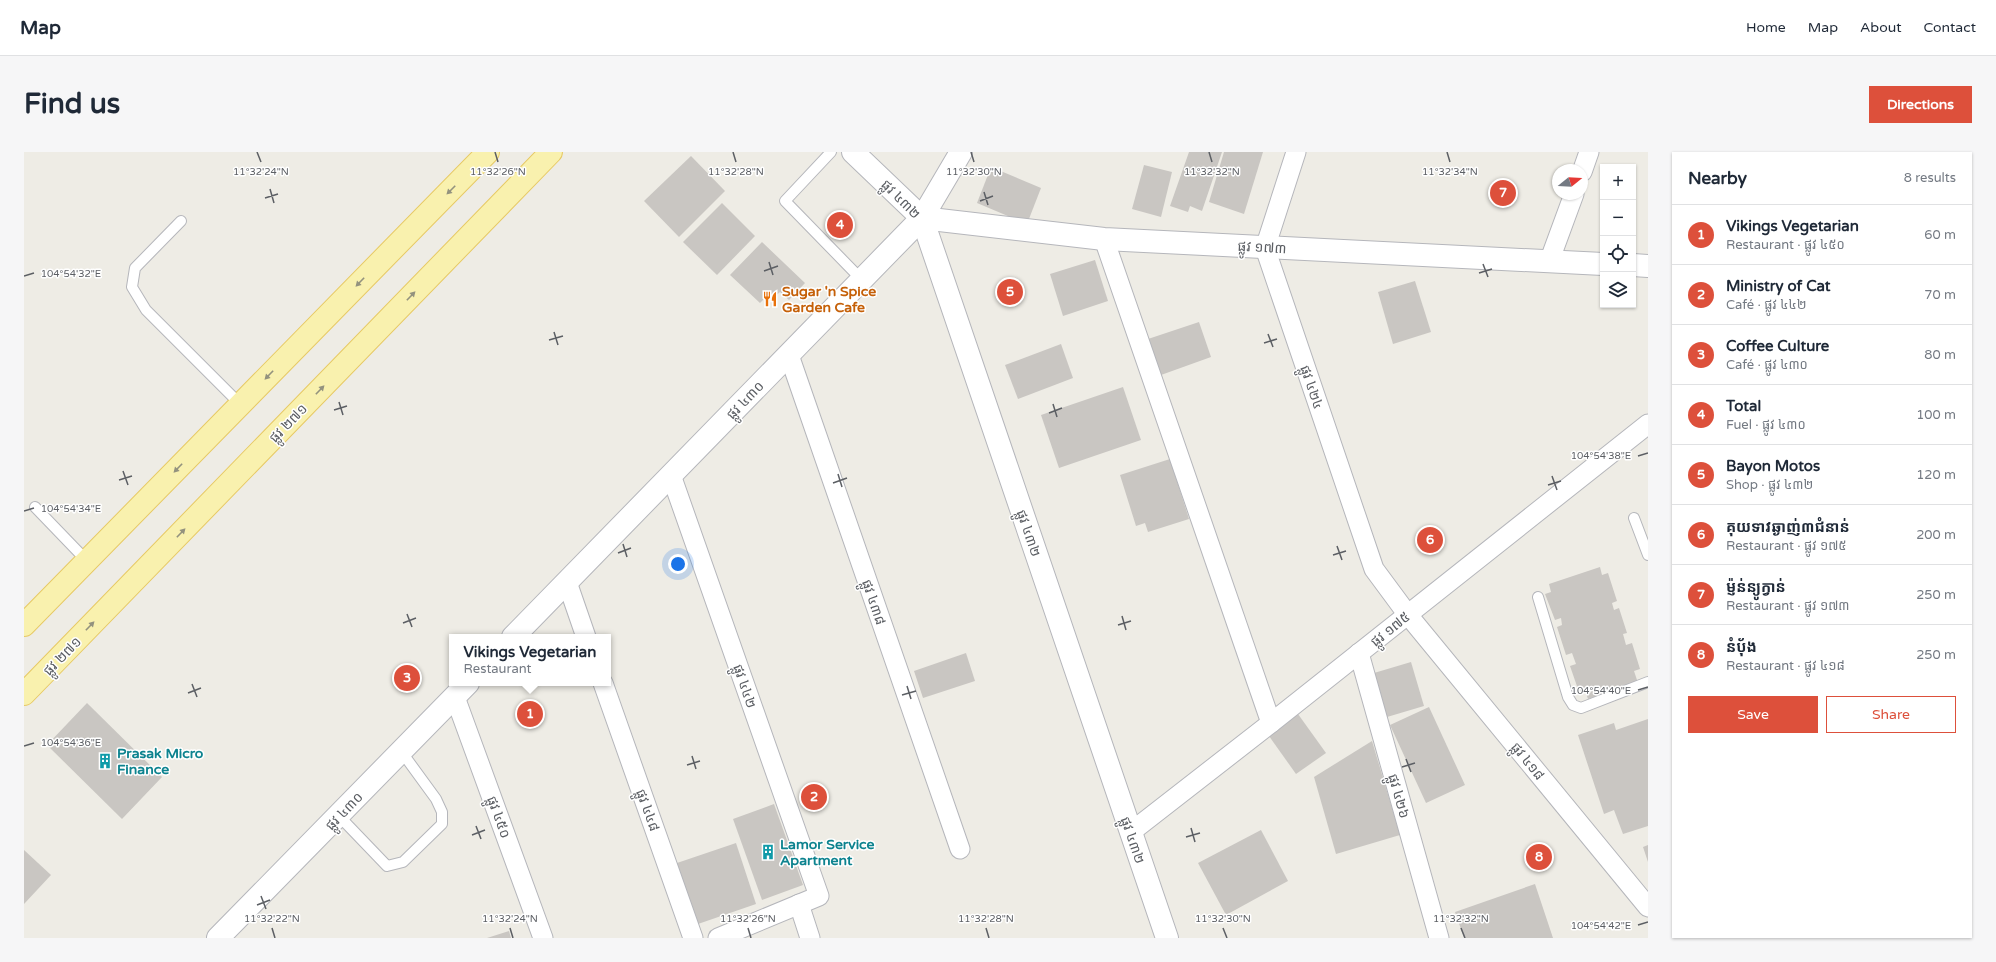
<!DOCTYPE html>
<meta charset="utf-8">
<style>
body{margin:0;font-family:"Varela Round","Noto Sans Khmer",sans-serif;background:#f6f6f7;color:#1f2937}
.controls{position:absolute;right:12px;top:12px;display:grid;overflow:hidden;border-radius:0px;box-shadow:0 1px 3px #0004}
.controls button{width:36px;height:36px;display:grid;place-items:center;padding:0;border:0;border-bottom:1px solid #e0e1e3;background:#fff;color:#1f2937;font:20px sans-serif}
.compass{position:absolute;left:1528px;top:12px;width:36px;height:36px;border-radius:50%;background:#fff;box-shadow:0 1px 3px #0004;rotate:72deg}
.you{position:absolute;left:654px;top:412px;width:14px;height:14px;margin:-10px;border:3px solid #fff;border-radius:50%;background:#1a73e8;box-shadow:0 0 0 6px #1a73e833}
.badge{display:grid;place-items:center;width:26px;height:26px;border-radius:50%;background:#dd503b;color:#fff;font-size:13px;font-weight:700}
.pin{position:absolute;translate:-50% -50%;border:2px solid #fff;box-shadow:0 1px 4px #0006}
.popup{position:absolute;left:425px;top:482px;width:162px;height:52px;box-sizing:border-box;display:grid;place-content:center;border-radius:0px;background:#fff;filter:drop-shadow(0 1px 3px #0005);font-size:13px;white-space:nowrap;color:#747a83}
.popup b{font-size:15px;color:#1f2937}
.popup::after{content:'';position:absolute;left:50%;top:100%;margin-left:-8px;border:8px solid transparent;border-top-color:#fff}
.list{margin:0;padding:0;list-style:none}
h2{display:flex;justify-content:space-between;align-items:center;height:52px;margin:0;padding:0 16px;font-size:17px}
h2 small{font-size:13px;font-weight:400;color:#747a83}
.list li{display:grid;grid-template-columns:26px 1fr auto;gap:12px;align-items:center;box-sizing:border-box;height:60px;padding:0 16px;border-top:1px solid #e0e1e3}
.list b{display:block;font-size:15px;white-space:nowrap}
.list p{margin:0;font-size:13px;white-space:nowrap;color:#747a83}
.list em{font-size:13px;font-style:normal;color:#747a83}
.actions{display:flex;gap:8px;padding:12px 16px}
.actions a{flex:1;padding:9px 0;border:1px solid #dd503b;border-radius:0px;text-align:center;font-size:14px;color:#dd503b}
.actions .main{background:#dd503b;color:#fff}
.icon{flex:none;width:22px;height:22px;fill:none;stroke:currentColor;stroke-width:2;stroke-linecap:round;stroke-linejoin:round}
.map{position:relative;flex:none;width:1624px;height:786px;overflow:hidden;border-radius:0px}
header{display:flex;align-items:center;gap:24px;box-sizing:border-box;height:56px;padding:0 20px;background:#fff;border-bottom:1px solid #e0e1e3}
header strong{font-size:19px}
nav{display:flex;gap:22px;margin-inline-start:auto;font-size:14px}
.intro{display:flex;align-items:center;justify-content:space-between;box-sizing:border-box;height:96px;padding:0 24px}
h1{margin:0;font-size:28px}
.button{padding:10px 18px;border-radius:0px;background:#dd503b;color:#fff;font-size:14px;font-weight:700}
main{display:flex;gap:24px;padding:0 24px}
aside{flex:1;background:#fff;border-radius:0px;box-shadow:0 1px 3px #0004}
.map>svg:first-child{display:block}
</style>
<header>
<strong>Map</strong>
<nav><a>Home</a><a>Map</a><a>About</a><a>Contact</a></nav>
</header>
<div class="intro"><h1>Find us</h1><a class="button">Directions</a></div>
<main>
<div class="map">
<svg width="1624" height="786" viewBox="0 0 1624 786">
<rect width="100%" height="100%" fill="#eeece5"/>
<g fill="#c9c6c2">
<path d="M1165,0H1198L1178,59L1166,54L1164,60L1146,54Z"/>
<path d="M1200,0H1239L1220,62L1185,50Z"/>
<path d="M667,4L701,39L655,85L620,49Z"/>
<path d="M1120,13L1148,20L1137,65L1108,57Z"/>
<path d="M967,15L1017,36L1003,72L953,51Z"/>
<path d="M698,51L731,84L693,123L659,90Z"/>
<path d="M738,90L781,131L765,148L756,140L748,147L744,143L736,151L706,123Z"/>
<path d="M1071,108L1084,149L1039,164L1026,122Z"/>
<path d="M1391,129L1407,180L1369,192L1354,140Z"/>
<path d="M1175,170L1187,205L1137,223L1124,187Z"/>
<path d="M1037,192L1049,226L994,247L981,213Z"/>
<path d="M1099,235L1117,288L1035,316L1017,263Z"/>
<path d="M1146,307L1165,367L1124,380L1121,371L1112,374L1096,323Z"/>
<path d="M1576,415L1578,423L1584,421L1593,449L1588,451L1590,458L1595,456L1603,481L1599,482L1602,493L1608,491L1616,517L1610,519L1614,531L1564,547L1561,538L1555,540L1546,514L1552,512L1548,501L1542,503L1533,475L1538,473L1537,466L1531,468L1521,442L1527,440L1525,432Z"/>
<path d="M942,501L951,529L899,546L890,519Z"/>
<path d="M1387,510L1400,554L1363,565L1350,521Z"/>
<path d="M63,551L138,625L98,667L23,593Z"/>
<path d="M1405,555L1441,633L1402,651L1366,573Z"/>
<path d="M1274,562L1302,601L1272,622L1245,584Z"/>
<path d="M1624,567V674L1599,682L1590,658L1580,662L1554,583L1590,571L1592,578Z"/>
<path d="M1348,589L1376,683L1312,702L1290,625Z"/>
<path d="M750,652L779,733L738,748L709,667Z"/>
<path d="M1237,678L1264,729L1202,763L1174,711Z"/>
<path d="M712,691L732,752L674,772L653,711Z"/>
<path d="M1624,693V710L1619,695Z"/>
<path d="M0,698L27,723L0,752Z"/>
<path d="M1511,732L1529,786H1440L1431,760Z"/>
<path d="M485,779L487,786H463Z"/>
</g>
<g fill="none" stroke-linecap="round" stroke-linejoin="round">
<g stroke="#b5b6bb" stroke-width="12">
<g id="service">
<path d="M807,0L761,49L838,128"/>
<path d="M157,69L111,116L108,135L122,158L216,252"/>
<path d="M11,355L63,409"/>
<path d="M1610,366L1624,403"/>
<path d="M1514,445L1544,545L1549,553L1557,556L1624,530"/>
<path d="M315,664L363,714L379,710L418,672V660L412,647L377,599"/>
</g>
</g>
<g stroke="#b5b6bb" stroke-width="21">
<g id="minor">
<path d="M1272,0L1241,96L1350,417L1384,463L1624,755"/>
<path d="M1558,20L1565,0"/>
<path d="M1080,87L1247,571"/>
<path d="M1525,110L1550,42"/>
<path d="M765,203L936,697"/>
<path d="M647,323L795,744L694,786"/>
<path d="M543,430L562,485"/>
<path d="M1335,501L1415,786"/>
<path d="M579,531L669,786"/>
<path d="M431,545L519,786"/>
<path d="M1107,680L1247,571L1624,272"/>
<path d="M775,752L786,786"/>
</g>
</g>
<g stroke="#b5b6bb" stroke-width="24">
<g id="tertiary">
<path d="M829,0L898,66L1143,786"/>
<path d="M898,66L1080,87L1579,112"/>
<path d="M1609,113L1624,114"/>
<path d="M489,485L898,66L937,0"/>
<path d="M194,786L444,531"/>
</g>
</g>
<g stroke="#e7c964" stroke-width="24">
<g id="primary">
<path d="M0,473L464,0"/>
<path d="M0,542L527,0"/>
</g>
</g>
<use href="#service" stroke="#fff" stroke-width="10"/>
<use href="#minor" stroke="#fff" stroke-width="19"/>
<use href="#tertiary" stroke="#fff" stroke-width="22"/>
<use href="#primary" stroke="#f9f1ae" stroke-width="22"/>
</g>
<defs><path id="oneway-solid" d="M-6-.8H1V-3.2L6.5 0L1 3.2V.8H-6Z"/></defs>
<g fill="#93927e">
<use href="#oneway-solid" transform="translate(427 38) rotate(135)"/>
<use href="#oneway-solid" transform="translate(336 130) rotate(134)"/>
<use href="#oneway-solid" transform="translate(387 144) rotate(-46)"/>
<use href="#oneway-solid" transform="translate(245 223) rotate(134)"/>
<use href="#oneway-solid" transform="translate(296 238) rotate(-46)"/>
<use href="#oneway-solid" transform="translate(154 316) rotate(134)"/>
<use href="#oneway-solid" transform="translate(157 381) rotate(-46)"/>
<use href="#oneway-solid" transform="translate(66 474) rotate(-46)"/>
</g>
<path fill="none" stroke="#5c5f64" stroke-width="1.5" d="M233,0L237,10M471,0L474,10M709,0L712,10M947,0L950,10M1185,0L1188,10M1423,0L1426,10M246,37L250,51M960,40L964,53M241,46L254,42M956,49L969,44M745,110L749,123M1459,112L1464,125M740,119L754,114M1455,121L1468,117M0,124L10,121M530,180L534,193M1244,182L1249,195M525,188L539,184M1240,191L1253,187M315,250L319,263M1029,252L1033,265M310,258L323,254M1025,261L1038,256M1614,304L1624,301M99,319L104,333M814,322L818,335M1528,324L1533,338M95,328L108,324M809,331L823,326M1524,333L1537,329M0,359L10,356M599,392L603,405M1313,394L1318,408M594,401L607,396M1309,403L1322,399M383,462L388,475M1098,464L1102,478M379,471L392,466M1094,473L1107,469M168,532L173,545M883,534L887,547M1614,538L1624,535M164,541L177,536M878,543L892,539M0,594L10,591M668,604L672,617M1382,607L1387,620M663,613L676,609M1378,615L1391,611M452,674L457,687M1167,676L1171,690M448,683L461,678M1162,685L1176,681M237,744L242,757M233,753L246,748M1614,773L1624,770M248,776L251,786M486,776L489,786M724,776L727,786M962,776L965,786M1199,776L1203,786M1437,776L1441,786"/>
<defs>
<g id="restaurant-bare" transform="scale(1.2)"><path d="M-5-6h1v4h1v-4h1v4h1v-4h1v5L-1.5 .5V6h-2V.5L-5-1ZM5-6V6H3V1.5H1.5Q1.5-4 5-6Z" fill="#e8710a" stroke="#fff" stroke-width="2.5" paint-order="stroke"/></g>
<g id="building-bare" transform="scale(1.2)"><path d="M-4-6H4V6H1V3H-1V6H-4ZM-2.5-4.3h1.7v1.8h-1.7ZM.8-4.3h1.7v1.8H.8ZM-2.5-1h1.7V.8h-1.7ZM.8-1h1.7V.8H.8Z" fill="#0f9aa8" stroke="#fff" stroke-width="2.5" paint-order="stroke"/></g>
</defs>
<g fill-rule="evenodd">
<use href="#restaurant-bare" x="746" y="147"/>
<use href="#building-bare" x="81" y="609"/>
<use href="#building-bare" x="744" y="700"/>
</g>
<g text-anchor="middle" stroke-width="3" stroke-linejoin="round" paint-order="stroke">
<g font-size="14" fill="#5c5f64" stroke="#fff">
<text transform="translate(877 47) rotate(45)" y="5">ផ្លូវ ៤៣២</text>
<text transform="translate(1238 95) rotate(3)" y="5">ផ្លូវ ១៧៣</text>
<text transform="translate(1288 235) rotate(71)" y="5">ផ្លូវ ៤២៤</text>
<text transform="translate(721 248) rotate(-46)" y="5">ផ្លូវ ៤៣០</text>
<text transform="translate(264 271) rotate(-46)" y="5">ផ្លូវ ២៧១</text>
<text transform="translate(1005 381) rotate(71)" y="5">ផ្លូវ ៤៣២</text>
<text transform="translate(850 450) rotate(71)" y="5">ផ្លូវ ៤៣៨</text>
<text transform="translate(1366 477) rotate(-39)" y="5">ផ្លូវ ១៧៥</text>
<text transform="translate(38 504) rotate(-46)" y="5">ផ្លូវ ២៧១</text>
<text transform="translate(721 534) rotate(71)" y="5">ផ្លូវ ៤៤២</text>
<text transform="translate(1504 609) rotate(51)" y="5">ផ្លូវ ៤១៨</text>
<text transform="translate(1375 644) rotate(74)" y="5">ផ្លូវ ៤២៦</text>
<text transform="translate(624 658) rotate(70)" y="5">ផ្លូវ ៤៤៨</text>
<text transform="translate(320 659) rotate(-46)" y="5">ផ្លូវ ៤៣០</text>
<text transform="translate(475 665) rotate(70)" y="5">ផ្លូវ ៤៥០</text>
<text transform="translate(1109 688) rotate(71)" y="5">ផ្លូវ ៤៣២</text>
</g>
<g font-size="14" font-weight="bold" fill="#c56008" stroke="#fff" text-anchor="start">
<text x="758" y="144">Sugar 'n Spice<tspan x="758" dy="16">Garden Cafe</tspan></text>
</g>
<g font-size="14" font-weight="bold" fill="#0d838f" stroke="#fff" text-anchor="start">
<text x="93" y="606">Prasak Micro<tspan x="93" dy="16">Finance</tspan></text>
<text x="756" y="697">Lamor Service<tspan x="756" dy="16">Apartment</tspan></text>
</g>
</g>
<g font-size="10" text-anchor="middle" fill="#5c5f64" stroke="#fff" stroke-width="3" stroke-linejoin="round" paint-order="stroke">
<text x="237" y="23">11°32'24"N</text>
<text x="474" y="23">11°32'26"N</text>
<text x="712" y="23">11°32'28"N</text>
<text x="950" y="23">11°32'30"N</text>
<text x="1188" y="23">11°32'32"N</text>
<text x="1426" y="23">11°32'34"N</text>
<text x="47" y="125">104°54'32"E</text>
<text x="1577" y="307">104°54'38"E</text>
<text x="47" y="360">104°54'34"E</text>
<text x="1577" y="542">104°54'40"E</text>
<text x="47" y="594">104°54'36"E</text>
<text x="248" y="770">11°32'22"N</text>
<text x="486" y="770">11°32'24"N</text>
<text x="724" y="770">11°32'26"N</text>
<text x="962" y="770">11°32'28"N</text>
<text x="1199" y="770">11°32'30"N</text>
<text x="1437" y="770">11°32'32"N</text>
<text x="1577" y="777">104°54'42"E</text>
</g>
</svg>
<div class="controls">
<button>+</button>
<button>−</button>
<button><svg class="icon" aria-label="locate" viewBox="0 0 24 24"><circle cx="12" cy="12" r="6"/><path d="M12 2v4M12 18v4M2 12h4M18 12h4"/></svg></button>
<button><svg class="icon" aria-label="layers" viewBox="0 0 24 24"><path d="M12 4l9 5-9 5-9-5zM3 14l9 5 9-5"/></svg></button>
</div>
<svg class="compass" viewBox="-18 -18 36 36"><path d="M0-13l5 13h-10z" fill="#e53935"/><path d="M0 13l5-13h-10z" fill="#747a83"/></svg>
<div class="you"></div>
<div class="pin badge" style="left:506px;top:562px">1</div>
<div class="popup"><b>Vikings Vegetarian</b>Restaurant</div>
<div class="pin badge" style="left:790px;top:645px">2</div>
<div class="pin badge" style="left:383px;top:526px">3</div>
<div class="pin badge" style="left:816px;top:73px">4</div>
<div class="pin badge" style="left:986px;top:140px">5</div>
<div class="pin badge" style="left:1406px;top:388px">6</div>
<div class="pin badge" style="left:1479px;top:41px">7</div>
<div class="pin badge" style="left:1515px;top:705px">8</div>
</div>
<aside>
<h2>Nearby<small>8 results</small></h2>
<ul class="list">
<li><span class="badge">1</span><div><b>Vikings Vegetarian</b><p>Restaurant · ផ្លូវ ៤៥០</p></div><em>60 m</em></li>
<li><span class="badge">2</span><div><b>Ministry of Cat</b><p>Café · ផ្លូវ ៤៤២</p></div><em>70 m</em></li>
<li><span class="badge">3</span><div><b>Coffee Culture</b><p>Café · ផ្លូវ ៤៣០</p></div><em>80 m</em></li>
<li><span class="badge">4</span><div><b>Total</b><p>Fuel · ផ្លូវ ៤៣០</p></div><em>100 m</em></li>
<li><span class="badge">5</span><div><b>Bayon Motos</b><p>Shop · ផ្លូវ ៤៣២</p></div><em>120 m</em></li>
<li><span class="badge">6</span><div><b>គុយទាវឆ្ងាញ់៣ជំនាន់</b><p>Restaurant · ផ្លូវ ១៧៥</p></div><em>200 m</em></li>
<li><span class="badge">7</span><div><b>ម្ញ៉ន់ន្យូក្វាន់</b><p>Restaurant · ផ្លូវ ១៧៣</p></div><em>250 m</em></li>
<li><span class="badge">8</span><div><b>នំប៉័ង</b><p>Restaurant · ផ្លូវ ៤១៨</p></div><em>250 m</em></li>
</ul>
<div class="actions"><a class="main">Save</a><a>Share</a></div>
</aside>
</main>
